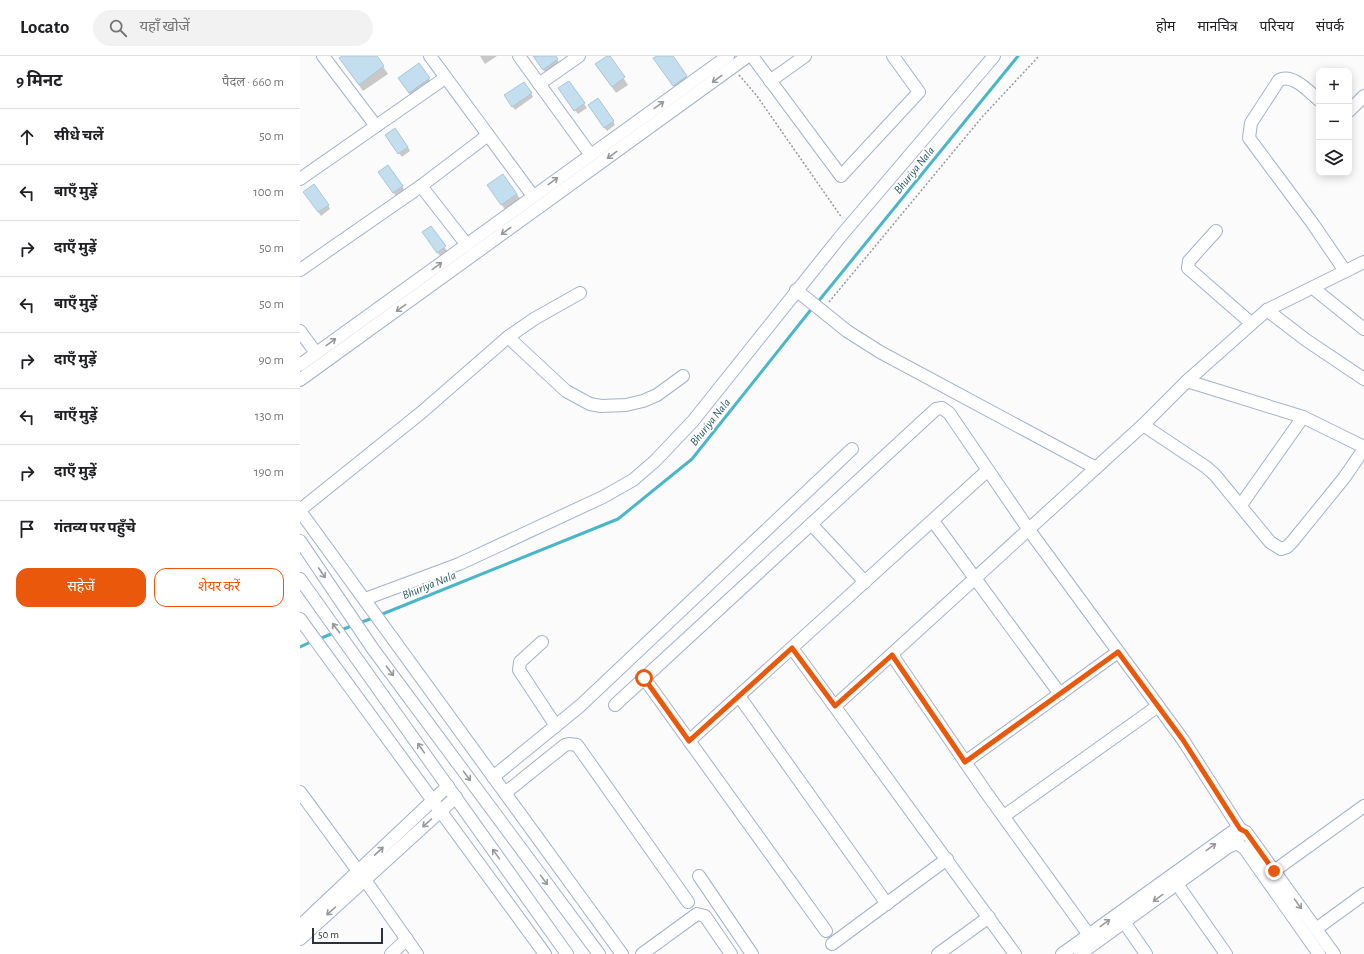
<!DOCTYPE html>
<html lang="hi">
<meta charset="utf-8">
<style>
body{margin:0;font-family:"Alegreya Sans","Noto Sans Devanagari",sans-serif;background:#f2f2f2;color:#202124}
.controls{position:absolute;right:12px;top:12px;display:grid;overflow:hidden;border-radius:8px;box-shadow:0 2px 10px #0003}
.controls button{width:36px;height:36px;display:grid;place-items:center;padding:0;border:0;border-bottom:1px solid #e0e0e0;background:#fff;color:#202124;font:20px sans-serif}
.scale{position:absolute;left:12px;bottom:10px;width:71px;box-sizing:border-box;padding-left:4px;border:2px solid #2c323b;border-top:0;font-size:11px;line-height:14px;white-space:nowrap;color:#2c323b;-webkit-text-stroke:3px #fff;paint-order:stroke}
.stop{position:absolute;width:12px;height:12px;margin:-9px;border:3px solid #ea580c;border-radius:50%;background:#fff}
.stop.end{background:#ea580c;border-color:#fff;box-shadow:0 1px 4px #0008}
.list{margin:0;padding:0;list-style:none}
h2{display:flex;justify-content:space-between;align-items:center;height:52px;margin:0;padding:0 16px;font-size:17px}
h2 small{font-size:13px;font-weight:400;color:#757577}
.list li{display:grid;grid-template-columns:26px 1fr auto;gap:12px;align-items:center;box-sizing:border-box;height:56px;padding:0 16px;border-top:1px solid #e0e0e0}
.list b{display:block;font-size:15px;white-space:nowrap}
.list em{font-size:13px;font-style:normal;color:#757577}
.actions{display:flex;gap:8px;padding:12px 16px}
.actions a{flex:1;padding:9px 0;border:1px solid #ea580c;border-radius:12px;text-align:center;font-size:14px;color:#ea580c}
.actions .main{background:#ea580c;color:#fff}
.icon{flex:none;width:22px;height:22px;fill:none;stroke:currentColor;stroke-width:2;stroke-linecap:round;stroke-linejoin:round}
.map{position:relative;flex:none;width:1064px;height:898px;overflow:hidden}
header{display:flex;align-items:center;gap:24px;box-sizing:border-box;height:56px;padding:0 20px;background:#fff;border-bottom:1px solid #e0e0e0}
header strong{font-size:19px}
nav{display:flex;gap:22px;margin-inline-start:auto;font-size:14px}
.search{width:280px;height:36px;background:#f2f2f2;display:flex;align-items:center;gap:10px;box-sizing:border-box;padding:0 14px;border-radius:22px;color:#757577;font-size:15px}
main{display:flex}
aside{flex:1;background:#fff}
.map>svg:first-child{display:block}
</style>
<header>
<strong>Locato</strong>
<div class="search"><svg class="icon" aria-label="search" viewBox="0 0 24 24"><circle cx="10" cy="10" r="6"/><path d="M15 15l6 6"/></svg>यहाँ खोजें</div>
<nav><a>होम</a><a>मानचित्र</a><a>परिचय</a><a>संपर्क</a></nav>
</header>
<main>
<aside>
<h2>9 मिनट<small>पैदल · 660 m</small></h2>
<ul class="list">
<li><svg class="icon" aria-label="ahead" viewBox="0 0 24 24"><path d="M12 20V5M6 11l6-6 6 6"/></svg><div><b>सीधे चलें</b></div><em>50 m</em></li>
<li><svg class="icon" aria-label="left" viewBox="0 0 24 24"><path d="M17 20v-9H6M10 6l-5 5 5 5"/></svg><div><b>बाएँ मुड़ें</b></div><em>100 m</em></li>
<li><svg class="icon" aria-label="right" viewBox="0 0 24 24"><path d="M7 20v-9h11M14 6l5 5-5 5"/></svg><div><b>दाएँ मुड़ें</b></div><em>50 m</em></li>
<li><svg class="icon" aria-label="left" viewBox="0 0 24 24"><path d="M17 20v-9H6M10 6l-5 5 5 5"/></svg><div><b>बाएँ मुड़ें</b></div><em>50 m</em></li>
<li><svg class="icon" aria-label="right" viewBox="0 0 24 24"><path d="M7 20v-9h11M14 6l5 5-5 5"/></svg><div><b>दाएँ मुड़ें</b></div><em>90 m</em></li>
<li><svg class="icon" aria-label="left" viewBox="0 0 24 24"><path d="M17 20v-9H6M10 6l-5 5 5 5"/></svg><div><b>बाएँ मुड़ें</b></div><em>130 m</em></li>
<li><svg class="icon" aria-label="right" viewBox="0 0 24 24"><path d="M7 20v-9h11M14 6l5 5-5 5"/></svg><div><b>दाएँ मुड़ें</b></div><em>190 m</em></li>
<li><svg class="icon" aria-label="arrive" viewBox="0 0 24 24"><path d="M6 21V4h12l-3 4 3 4H6"/></svg><div><b>गंतव्य पर पहुँचे</b></div></li>
</ul>
<div class="actions"><a class="main">सहेजें</a><a>शेयर करें</a></div>
</aside>
<div class="map">
<svg width="1064" height="898" viewBox="0 0 1064 898">
<rect width="100%" height="100%" fill="#fbfbfb"/>
<g fill="#0003">
<path d="M44,0H76L88,18L63,35L45,9Z"/>
<path d="M180,0H197L185,8Z"/>
<path d="M233,0H255L261,10L248,20Z"/>
<path d="M309,0L328,29L316,37L301,15Z"/>
<path d="M358,0H371L390,27L378,36L359,9Z"/>
<path d="M99,22L129,23L133,29L113,43Z"/>
<path d="M269,26L287,52L278,58L262,37Z"/>
<path d="M231,37L233,41L215,54L208,44Z"/>
<path d="M292,54L313,65L315,69L307,75Z"/>
<path d="M89,84L108,91L110,95L102,101Z"/>
<path d="M82,120L102,130L105,135L96,140Z"/>
<path d="M193,136L217,138L221,145L206,155Z"/>
<path d="M7,140L28,149L30,153L21,160Z"/>
<path d="M131,171L147,195L140,200L126,180Z"/>
</g>
<g fill="none" stroke-linecap="round" stroke-linejoin="round">
<g stroke="#4bb6c7" stroke-width="3">
<path d="M517,247L718,0"/>
<path d="M80,559L318,463L392,403L513,251"/>
<path d="M59,567L73,562"/>
<path d="M41,574L54,569"/>
<path d="M19,583L36,576"/>
<path d="M0,591L13,585"/>
</g>
</g>
<g fill="#c3deee" stroke="#acc6d6">
<path d="M42,0H77L84,10L59,29L39,2Z"/>
<path d="M233,0H256L258,3L243,14Z"/>
<path d="M307,0H310L325,21L312,31L295,8Z"/>
<path d="M357,0H373L387,20L373,30L353,2Z"/>
<path d="M119,7L130,22L109,37L98,22Z"/>
<path d="M269,25L285,47L274,55L258,32Z"/>
<path d="M224,26L232,37L212,51L204,39Z"/>
<path d="M298,42L314,65L304,72L288,49Z"/>
<path d="M95,72L108,91L98,98L85,79Z"/>
<path d="M88,109L103,130L93,137L78,116Z"/>
<path d="M203,118L217,138L201,149L187,129Z"/>
<path d="M14,128L29,149L18,156L3,136Z"/>
<path d="M131,170L146,190L137,197L122,176Z"/>
</g>
<g fill="none" stroke-linecap="round" stroke-linejoin="round">
<g stroke="#a4b2c9" stroke-width="14">
<g id="minor">
<path d="M23,0L76,70"/>
<path d="M130,0L233,140"/>
<path d="M219,0L290,98"/>
<path d="M452,0L541,120L619,36L593,0"/>
<path d="M470,25L505,0"/>
<path d="M239,28L279,0"/>
<path d="M1019,44C1009,36 993,17 979,24L951,67L949,82L1013,168L1045,215"/>
<path d="M1049,55L1064,40"/>
<path d="M0,123L145,22"/>
<path d="M121,130L167,189"/>
<path d="M916,175L889,205L888,212L951,267"/>
<path d="M0,214L121,130L188,79"/>
<path d="M1013,232L1064,273"/>
<path d="M496,234L547,275L580,296L796,412"/>
<path d="M967,254L1006,284L1064,323"/>
<path d="M0,275L16,297"/>
<path d="M208,281L266,335L290,348L301,350L326,349L343,345L357,339L383,320"/>
<path d="M0,309L428,0"/>
<path d="M0,324L448,0"/>
<path d="M887,325L1003,361L1064,391"/>
<path d="M843,369L906,411L915,419L970,486L981,493L987,491L992,486L1044,422L1064,393"/>
<path d="M941,449L1003,361"/>
<path d="M0,454L122,356L208,281L234,263L280,237"/>
<path d="M0,455L322,898"/>
<path d="M633,465L760,638"/>
<path d="M511,468L565,526"/>
<path d="M0,485L73,593L299,898"/>
<path d="M0,523L267,898"/>
<path d="M65,543L159,508L303,441L333,424L355,405L393,365L540,181L694,0"/>
<path d="M0,563L245,898"/>
<path d="M242,586L220,606L219,614L256,670"/>
<path d="M492,592L715,898"/>
<path d="M592,599L685,735L789,879"/>
<path d="M344,622L526,875"/>
<path d="M439,640L587,848"/>
<path d="M315,649L636,353L642,352L649,357L729,474L883,684L940,773L937,787"/>
<path d="M535,650L843,369L887,325L967,254L1064,206"/>
<path d="M389,685L688,414"/>
<path d="M665,706L818,596"/>
<path d="M193,721L280,650L552,393"/>
<path d="M0,736L58,815"/>
<path d="M205,737L265,689L269,688L277,689L388,846"/>
<path d="M704,760L858,650"/>
<path d="M974,815L1064,750"/>
<path d="M399,820L452,898"/>
<path d="M65,824L117,898"/>
<path d="M877,828L926,898"/>
<path d="M824,866L846,898"/>
<path d="M0,870L148,730"/>
<path d="M1016,873L1064,838"/>
<path d="M0,883L156,741"/>
<path d="M532,888L647,803"/>
<path d="M91,898L107,883"/>
<path d="M342,898L397,858L405,860L431,898"/>
<path d="M638,898L689,861"/>
<path d="M762,898L932,776L940,773L946,776L1034,898"/>
<path d="M780,898L928,791L937,787L945,793L1019,898"/>
</g>
</g>
<g stroke="#95989c" stroke-width="1.5" stroke-dasharray="2 2" stroke-linecap="butt">
<path d="M439,19L457,40L542,162"/>
<path d="M529,246L683,60L739,0"/>
</g>
<use href="#minor" stroke="#fff" stroke-width="12"/>
</g>
<defs><path id="oneway-shaft" d="M-6 0H5M1.5-3L5.5 0L1.5 3" fill="none" stroke-width="1.6" stroke-linecap="round" stroke-linejoin="round"/></defs>
<g stroke="#96989d">
<use href="#oneway-shaft" transform="translate(417 23) rotate(144)"/>
<use href="#oneway-shaft" transform="translate(359 49) rotate(-35)"/>
<use href="#oneway-shaft" transform="translate(312 99) rotate(144)"/>
<use href="#oneway-shaft" transform="translate(253 125) rotate(-36)"/>
<use href="#oneway-shaft" transform="translate(206 175) rotate(144)"/>
<use href="#oneway-shaft" transform="translate(137 210) rotate(-36)"/>
<use href="#oneway-shaft" transform="translate(101 252) rotate(144)"/>
<use href="#oneway-shaft" transform="translate(31 286) rotate(-36)"/>
<use href="#oneway-shaft" transform="translate(22 517) rotate(56)"/>
<use href="#oneway-shaft" transform="translate(36 572) rotate(-127)"/>
<use href="#oneway-shaft" transform="translate(90 615) rotate(53)"/>
<use href="#oneway-shaft" transform="translate(121 692) rotate(-125)"/>
<use href="#oneway-shaft" transform="translate(167 720) rotate(53)"/>
<use href="#oneway-shaft" transform="translate(127 767) rotate(138)"/>
<use href="#oneway-shaft" transform="translate(911 791) rotate(-36)"/>
<use href="#oneway-shaft" transform="translate(79 795) rotate(-43)"/>
<use href="#oneway-shaft" transform="translate(196 798) rotate(-125)"/>
<use href="#oneway-shaft" transform="translate(244 824) rotate(54)"/>
<use href="#oneway-shaft" transform="translate(858 842) rotate(144)"/>
<use href="#oneway-shaft" transform="translate(998 848) rotate(54)"/>
<use href="#oneway-shaft" transform="translate(31 855) rotate(138)"/>
<use href="#oneway-shaft" transform="translate(805 867) rotate(-36)"/>
</g>
<g fill="none" stroke-linecap="round" stroke-linejoin="round">
<path stroke="#ea580c" stroke-width="5" d="M344,622L389,685L492,592L535,650L592,599L665,706L818,596L883,684L940,773L946,776L974,815"/>
</g>
<g text-anchor="middle" stroke-width="3.5" stroke-linejoin="round" paint-order="stroke">
<g font-size="12" font-style="italic" fill="#2c5a61" stroke="#fff">
<text transform="translate(614 114) rotate(-51)" y="4">Bhuriya Nala</text>
<text transform="translate(410 366) rotate(-51)" y="4">Bhuriya Nala</text>
<text transform="translate(129 529) rotate(-22)" y="4">Bhuriya Nala</text>
</g>
</g>
</svg>
<div class="controls">
<button>+</button>
<button>−</button>
<button><svg class="icon" aria-label="layers" viewBox="0 0 24 24"><path d="M12 4l9 5-9 5-9-5zM3 14l9 5 9-5"/></svg></button>
</div>
<div class="scale">50 m</div>
<div class="stop" style="left:344px;top:622px"></div>
<div class="stop end" style="left:974px;top:815px"></div>
</div>
</main>
